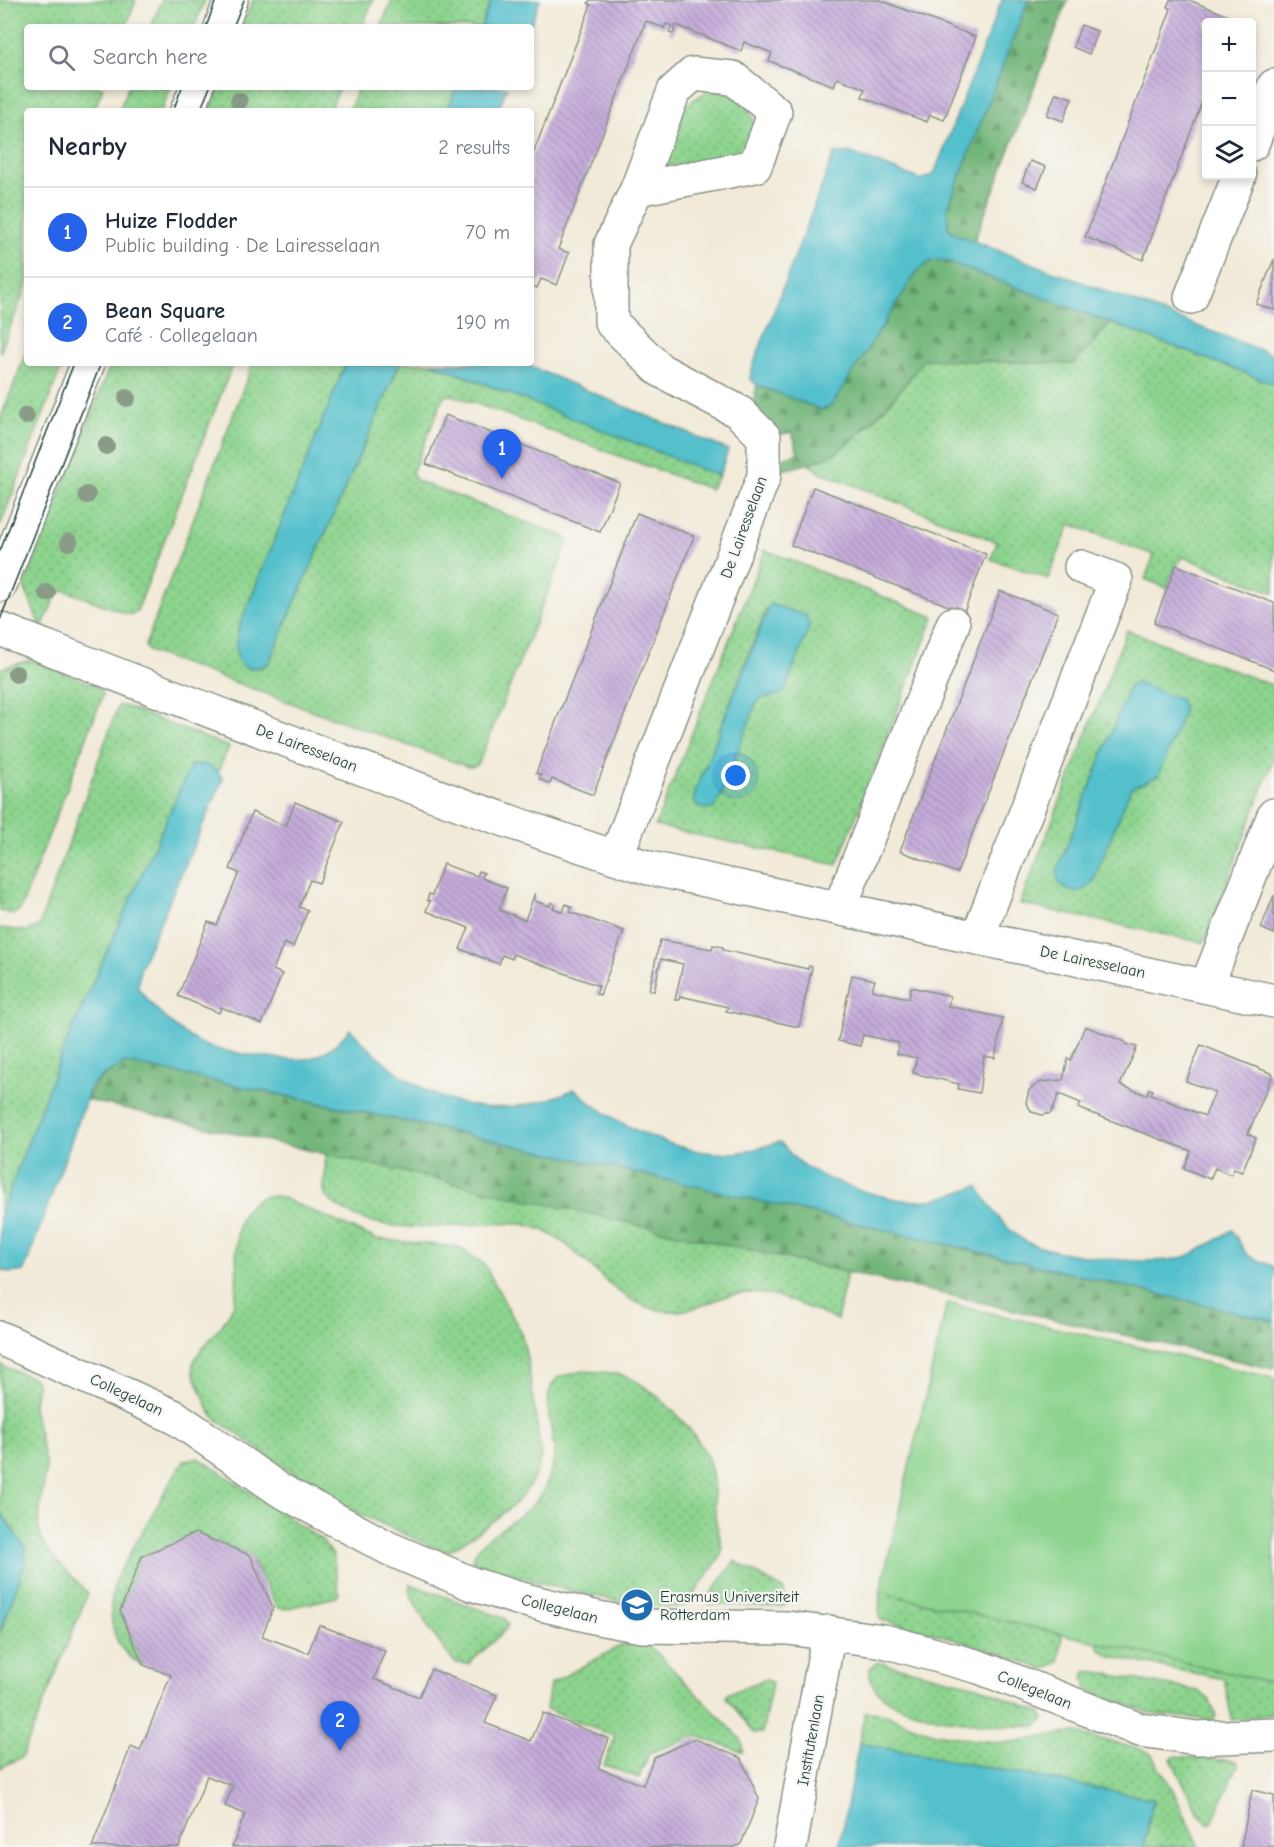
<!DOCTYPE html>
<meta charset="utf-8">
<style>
body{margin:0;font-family:"Comic Neue",sans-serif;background:#f2f2f3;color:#1f2937}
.controls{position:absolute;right:18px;top:18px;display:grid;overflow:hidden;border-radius:6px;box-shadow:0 3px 9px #0003}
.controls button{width:54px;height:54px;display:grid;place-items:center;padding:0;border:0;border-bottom:2px solid #e0e1e3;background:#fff;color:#1f2937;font:30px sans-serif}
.you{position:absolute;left:736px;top:776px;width:21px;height:21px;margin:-15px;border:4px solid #fff;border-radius:50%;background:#1a73e8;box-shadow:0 0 0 9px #1a73e833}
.badge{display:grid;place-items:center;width:39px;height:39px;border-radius:50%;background:#2563eb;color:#fff;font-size:20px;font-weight:700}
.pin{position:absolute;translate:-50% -50px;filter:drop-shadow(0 2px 3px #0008)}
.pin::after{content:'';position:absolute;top:32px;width:21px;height:18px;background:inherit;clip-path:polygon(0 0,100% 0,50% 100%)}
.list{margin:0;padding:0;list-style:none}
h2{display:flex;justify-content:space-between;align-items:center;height:78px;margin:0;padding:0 24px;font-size:26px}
h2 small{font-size:20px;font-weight:400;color:#747a83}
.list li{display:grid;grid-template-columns:39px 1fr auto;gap:18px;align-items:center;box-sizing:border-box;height:90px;padding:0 24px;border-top:2px solid #e0e1e3}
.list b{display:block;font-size:22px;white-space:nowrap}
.list p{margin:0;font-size:20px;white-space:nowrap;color:#747a83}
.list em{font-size:20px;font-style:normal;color:#747a83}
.icon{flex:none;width:33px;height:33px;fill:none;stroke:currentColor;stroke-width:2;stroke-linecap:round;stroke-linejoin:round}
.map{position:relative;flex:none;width:1274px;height:1847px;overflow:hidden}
.search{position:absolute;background:#fff;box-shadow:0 3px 9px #0003;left:24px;top:24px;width:510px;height:66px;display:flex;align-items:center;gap:15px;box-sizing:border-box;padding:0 21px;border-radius:6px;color:#747a83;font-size:22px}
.panel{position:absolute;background:#fff;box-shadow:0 3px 9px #0003;left:24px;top:108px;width:510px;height:258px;border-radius:6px}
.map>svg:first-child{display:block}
</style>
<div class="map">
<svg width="1274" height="1847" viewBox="0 0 1274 1847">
<defs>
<pattern id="grass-dots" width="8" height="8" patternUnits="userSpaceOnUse" patternTransform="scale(1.5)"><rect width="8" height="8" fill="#8dd48e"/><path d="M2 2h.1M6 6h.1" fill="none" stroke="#73ad75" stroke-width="1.8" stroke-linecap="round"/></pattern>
<pattern id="forest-firs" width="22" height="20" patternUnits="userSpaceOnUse" patternTransform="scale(1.5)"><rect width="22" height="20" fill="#72b679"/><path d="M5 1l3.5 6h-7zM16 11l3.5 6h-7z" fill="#5d9564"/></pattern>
<pattern id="building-back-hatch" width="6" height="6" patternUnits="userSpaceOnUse" patternTransform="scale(1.5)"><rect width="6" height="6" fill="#c5acda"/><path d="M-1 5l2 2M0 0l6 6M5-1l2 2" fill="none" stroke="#9f8db2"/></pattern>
</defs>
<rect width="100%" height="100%" fill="#f6f6f2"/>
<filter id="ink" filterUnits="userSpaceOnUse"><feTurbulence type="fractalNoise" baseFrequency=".0167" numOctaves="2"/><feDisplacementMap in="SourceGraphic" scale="12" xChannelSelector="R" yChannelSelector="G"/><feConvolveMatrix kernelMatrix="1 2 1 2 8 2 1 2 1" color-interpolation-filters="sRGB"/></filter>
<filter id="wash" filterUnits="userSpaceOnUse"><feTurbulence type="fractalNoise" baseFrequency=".008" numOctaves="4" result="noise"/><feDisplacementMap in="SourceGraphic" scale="24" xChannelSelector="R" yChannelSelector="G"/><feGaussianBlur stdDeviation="1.35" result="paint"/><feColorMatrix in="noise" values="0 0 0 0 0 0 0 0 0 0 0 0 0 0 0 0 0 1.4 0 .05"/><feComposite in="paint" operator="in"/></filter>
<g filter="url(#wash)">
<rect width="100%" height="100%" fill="#f2ead8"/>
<g fill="url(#grass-dots)" stroke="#568861" stroke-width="1.5" fill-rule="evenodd">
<path d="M0,0H136L126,27H27V87H103L94,111H27V284L0,353Z"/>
<path d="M162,0H205L194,27H151Z"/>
<path d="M253,0H373L362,27H242Z"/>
<path d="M392,0H491L481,27H381Z"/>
<path d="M128,87H171L161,111H119Z"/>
<path d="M219,87H339L330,111H209Z"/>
<path d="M358,87H457L447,111H349Z"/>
<path d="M712,90C740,93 748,101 756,128L745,148L730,160L654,167C670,132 673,105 712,90Z"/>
<path d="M1111,323L1274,384V593L1184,557L1176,565L1167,588L1145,579L1154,555L1070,524L1048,579L991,559L997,542L818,471L808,464C817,460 827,458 834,453C866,434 903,389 923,359L1074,364Z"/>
<path d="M27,350V363H63L0,526V420Z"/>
<path d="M111,363H233L137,611L130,615L64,590L57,594L43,625L39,623L24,586Z"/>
<path d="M253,363H346L238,630L268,664L400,363H431L719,476L710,489L452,395L444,396L412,473L417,481L565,537L567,544L480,760L476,766L468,767L148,651L145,646Z"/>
<path d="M765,550L934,617L837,865L655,826ZM767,607L778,695L761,698L756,704L694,802L695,793Z"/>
<path d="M1127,630L1274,686V758L1204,943L1020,904ZM1137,683L1148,782L1131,787L1057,871L1130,685Z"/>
<path d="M26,661H34L99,687L103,695L20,910L13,914L0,911V669Z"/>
<path d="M118,706H124L229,747L218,771L204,764L191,765L64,1047L0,1216V928L26,931L39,926Z"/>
<path d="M326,1153L847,1272L837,1320C802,1306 768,1285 728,1296C701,1304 689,1315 659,1310C604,1300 581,1237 527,1225C514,1222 500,1224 486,1224C432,1226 369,1238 326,1197L324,1190Z"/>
<path d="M265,1196H278L376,1239L458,1247L484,1264L521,1332L528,1363L541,1455C535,1502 485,1525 450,1551L440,1550L338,1504L217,1420L210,1412L193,1371V1363C204,1341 226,1327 234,1303C244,1267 220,1213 265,1196Z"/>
<path d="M0,1365L34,1378L37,1385L33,1408L46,1466L38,1525L42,1540L53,1557L88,1593L22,1757L0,1768V1633L24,1567L25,1548L0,1511Z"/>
<path d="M583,1371C596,1372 612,1371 625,1376C655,1387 704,1437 711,1469C715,1483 714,1500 715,1515C716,1529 724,1542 721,1556L687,1604C653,1618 514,1575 474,1563L473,1557C486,1528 534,1519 547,1483C551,1473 554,1462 554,1452C554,1427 538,1396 558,1377Z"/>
<path d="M199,1458L322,1540L333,1555L339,1593L337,1597L283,1609L277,1607L250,1555L195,1534L142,1556L120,1611L143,1665C108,1650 107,1609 116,1578L178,1469L184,1461Z"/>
<path d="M735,1561L784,1590L786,1605L782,1607L709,1604L710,1595Z"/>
<path d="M410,1584L504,1618L508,1624L506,1629L469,1664L456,1663C444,1652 405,1596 410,1584Z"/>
<path d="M880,1592L1062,1634L1059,1661L1047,1668H1040L956,1639L881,1620L879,1617Z"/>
<path d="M1097,1642L1274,1683V1714L1232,1720L1224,1679L1112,1657L1100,1649Z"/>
<path d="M632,1644L648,1646L656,1652L741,1739L743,1752L696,1736L649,1753L639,1778L604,1765L615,1737L546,1709L550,1684L622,1645Z"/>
<path d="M878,1662L977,1686L1042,1713L1044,1719L1036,1726C1002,1728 863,1721 870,1668Z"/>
<path d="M1091,1671L1198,1691L1209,1699L1216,1716L1212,1720L1152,1714L1097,1694L1087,1688L1084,1677L1086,1672Z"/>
<path d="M766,1679L772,1683L762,1733H754L726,1697L727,1694Z"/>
<path d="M865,1712L881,1713L930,1732L975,1740L1005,1743L1074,1732L1146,1751L1151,1754L1173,1790L1199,1847H1144L1153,1799L859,1743Z"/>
<path d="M1174,1756L1237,1761L1238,1765L1212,1823H1207L1198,1813L1171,1759Z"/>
</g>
<g fill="url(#forest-firs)" stroke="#487a56" stroke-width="1.5">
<path d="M1028,0H1068L974,241L955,234L948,228L947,210Z"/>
<path d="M933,260L946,261L1111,323L1074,364L924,359C905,386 862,438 833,454C816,463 797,466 779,471L782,458L798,453L792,432L778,435L752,406L757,385L822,410L826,409L918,270Z"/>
<path d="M126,1063C511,1140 892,1232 1274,1321V1369L87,1100C94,1079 107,1073 126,1063Z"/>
</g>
<path fill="#8dd48e" stroke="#568861" stroke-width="1.5" d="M947,1303L1274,1378V1683L880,1592Z"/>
<g fill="#53c0cc" stroke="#397e80" stroke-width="1.5">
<path d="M491,0H540L530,27H481Z"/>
<path d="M1002,0H1028L947,210L948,228L955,234L1274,355V384L946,261L933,260L918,270L832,405L822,410L757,385L750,379L751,371L834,154L849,152L922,180L934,174Z"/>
<path d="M457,87H507L498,111H447Z"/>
<path d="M346,363H400L268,664C236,678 233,655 238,630Z"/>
<path d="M431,363H522L728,450L719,476Z"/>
<path d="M770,604L805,615L810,625L785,691L778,695L761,698L756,704L718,802L713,809L700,808L694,802L695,793Z"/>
<path d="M1137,683L1180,699L1184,710L1158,776L1131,788L1092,884C1079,894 1071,894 1059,884L1057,871L1130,685Z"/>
<path d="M204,764L218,771L223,779L140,968L138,988C155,1010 178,1033 204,1045C221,1052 293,1063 310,1058C327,1054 339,1042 350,1029C415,1099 482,1131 575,1089C611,1124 682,1157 735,1153C750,1152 766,1145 780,1142C786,1148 792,1157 799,1162C827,1183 895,1205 930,1200C946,1198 963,1190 978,1186C989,1206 1004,1229 1025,1241C1053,1256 1154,1267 1184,1257C1200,1252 1217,1239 1232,1230L1247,1255L1274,1267V1321C892,1232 511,1140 126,1063L103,1075L91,1086L24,1271L10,1273L0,1269V1216L64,1047L191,765Z"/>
<path d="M0,1511L25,1548L24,1567L0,1633Z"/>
<path d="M859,1743L1153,1799L1144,1847H839Z"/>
</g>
<g id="blocks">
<g fill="url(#building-back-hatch)">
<path d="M590,0H880L976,37L944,120L930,115L927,122L862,97L865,89L837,78L834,86L769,61L772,53L744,42L741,51L676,25L673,34L669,33L672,26L666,24L664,28L646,21L558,249L569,253L557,285L541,279L537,288L531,285V159L591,5L588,3Z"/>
<path d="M1170,0H1189L1234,18L1233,22H1206V91L1143,260L1085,237L1171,9L1167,7Z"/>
<path d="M1081,25L1097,31L1089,54L1073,47Z"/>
<path d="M1056,93L1072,98L1063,121L1047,115Z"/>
<path d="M1030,161L1046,167L1037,188L1022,182Z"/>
<path d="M1274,259V310L1256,304Z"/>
<path d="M445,415L620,483L600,532L426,464Z"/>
<path d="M813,487L986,554L964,612L791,545Z"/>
<path d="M637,513L694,536L593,795L552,779L550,784L539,779L541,775L536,773Z"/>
<path d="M1176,565L1274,603V670L1154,623Z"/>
<path d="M1000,591L1058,613L957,873L900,851Z"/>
<path d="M295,802L344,822L319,883L310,880L299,907L308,910L293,947L284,943L273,970L282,974L262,1024L221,1007L219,1013L178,996L208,922L217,925L239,873L230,869L252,812L286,826Z"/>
<path d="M443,864L477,876L479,871L484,873L482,878L507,888L499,910L525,920L535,893V901L550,906L551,902L555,904L553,908L563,912L566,904L572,907L570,912L624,931L600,995L596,994L599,986L513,954L512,959L502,955L499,964L460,949L469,928L426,911L430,901L427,900L429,894L432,895Z"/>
<path d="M1274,895V934L1261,928Z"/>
<path d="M660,940L712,949L713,945L723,947V950L808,969L809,966L812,967L799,1027L726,1011L728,1007L680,996L679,1000H675L683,964L661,959L654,991L649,990Z"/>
<path d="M852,975L875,980L872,990L909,998L911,987L950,996L948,1006L1003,1018L995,1058L984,1056L979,1093L958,1089L959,1084L913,1073L917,1058L897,1054L899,1043L863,1035L860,1046L838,1041Z"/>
<path d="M1085,1026L1125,1042V1044L1137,1047L1120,1085L1147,1095L1149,1089L1153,1090L1151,1094L1205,1116L1215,1092L1186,1081L1201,1045L1273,1074L1248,1134L1256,1138L1242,1172L1234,1169L1231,1175L1215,1168L1210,1179L1184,1168L1191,1151L1078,1108L1081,1103L1059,1094L1051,1113L1042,1115L1032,1112L1026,1103L1029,1090L1041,1082L1063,1080L1068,1058L1071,1060Z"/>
<path d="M195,1533L250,1555L273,1608L262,1636L308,1653L319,1625L351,1637L385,1651L374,1679L419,1697L431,1669L466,1683L497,1695L485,1723L531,1741L543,1713L609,1739L598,1768L643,1785L654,1757L695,1739L741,1758L759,1799L741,1844L734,1847H232L245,1814L225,1806L233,1786L207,1776L179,1847H92L131,1746L140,1750L171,1675L143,1665L120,1611L142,1556Z"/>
<path d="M1252,1790L1274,1795V1847H1241Z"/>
</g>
</g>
</g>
<g filter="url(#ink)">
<use href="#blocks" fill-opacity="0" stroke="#889486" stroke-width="1.5"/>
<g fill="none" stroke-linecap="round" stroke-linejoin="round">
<g stroke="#889486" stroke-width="36">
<g id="minor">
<path d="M221,27L231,0"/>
<path d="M187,111L197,87"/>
<path d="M1252,144L1274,86"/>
<path d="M1191,297L1239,176"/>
<path d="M0,585L88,363"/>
<path d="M0,629C215,713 429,798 649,868L1274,1001"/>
<path d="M616,857L764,476V437L739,412L660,370L611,322V244L637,189L674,91L693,74L733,78L775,112L755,166L637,189"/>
<path d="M840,907L953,624"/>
<path d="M978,936L1116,580L1081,567"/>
<path d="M1207,985L1274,815"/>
<path d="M0,1338L175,1417L280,1490L390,1549L472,1584L517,1598L598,1618L642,1626L788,1628L884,1641L979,1667L1140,1730L1197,1738L1274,1735"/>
<path d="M790,1847L829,1632"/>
</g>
</g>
<use href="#minor" stroke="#fff" stroke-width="33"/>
<g stroke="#1f3d34" stroke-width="1.5">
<path d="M206,27L216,0"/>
<path d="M233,27L244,0"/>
<path d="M173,111L182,87"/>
<path d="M200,111L210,87"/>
<path d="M0,551L74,363"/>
<path d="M0,620L101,363"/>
</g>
</g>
<g fill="#8a9b88">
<circle cx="239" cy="101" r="9"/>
<circle cx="127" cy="398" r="9"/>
<circle cx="26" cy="416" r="9"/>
<circle cx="106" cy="446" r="9"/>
<circle cx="87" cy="495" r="9"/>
<circle cx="69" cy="542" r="9"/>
<circle cx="47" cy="593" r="9"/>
<circle cx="16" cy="674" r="9"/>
</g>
</g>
<defs>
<g id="university-disc" transform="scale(1.725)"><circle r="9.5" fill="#1f6fb2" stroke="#f6f6f2"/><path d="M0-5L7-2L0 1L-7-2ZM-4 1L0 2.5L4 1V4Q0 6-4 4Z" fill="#fff"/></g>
</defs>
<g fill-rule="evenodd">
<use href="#university-disc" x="637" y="1605"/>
</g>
<g text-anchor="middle" stroke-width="4.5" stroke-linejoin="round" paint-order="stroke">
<g font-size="16" fill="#1f3d34" stroke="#f6f6f2">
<text transform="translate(743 527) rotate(-70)" y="6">De Lairesselaan</text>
<text transform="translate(307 747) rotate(21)" y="6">De Lairesselaan</text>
<text transform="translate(1093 961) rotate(12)" y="6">De Lairesselaan</text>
<text transform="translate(127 1394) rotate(25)" y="6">Collegelaan</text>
<text transform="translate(560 1608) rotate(14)" y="6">Collegelaan</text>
<text transform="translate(1035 1689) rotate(22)" y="6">Collegelaan</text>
<text transform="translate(810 1740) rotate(-80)" y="6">Institutenlaan</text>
</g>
<g font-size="16" fill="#1f3d34" stroke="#f6f6f2" text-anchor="start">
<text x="660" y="1602">Erasmus Universiteit<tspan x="660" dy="18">Rotterdam</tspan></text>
</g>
</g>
</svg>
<div class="controls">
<button>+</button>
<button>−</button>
<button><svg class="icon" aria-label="layers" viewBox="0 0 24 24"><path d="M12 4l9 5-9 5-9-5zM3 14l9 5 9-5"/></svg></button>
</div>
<div class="you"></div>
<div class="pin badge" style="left:502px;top:479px">1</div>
<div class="pin badge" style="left:340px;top:1751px">2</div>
<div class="search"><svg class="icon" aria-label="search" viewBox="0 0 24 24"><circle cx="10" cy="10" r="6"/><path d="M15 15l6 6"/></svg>Search here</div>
<section class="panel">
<h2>Nearby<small>2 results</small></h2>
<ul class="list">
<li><span class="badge">1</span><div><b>Huize Flodder</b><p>Public building · De Lairesselaan</p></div><em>70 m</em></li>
<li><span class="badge">2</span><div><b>Bean Square</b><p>Café · Collegelaan</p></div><em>190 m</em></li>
</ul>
</section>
</div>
